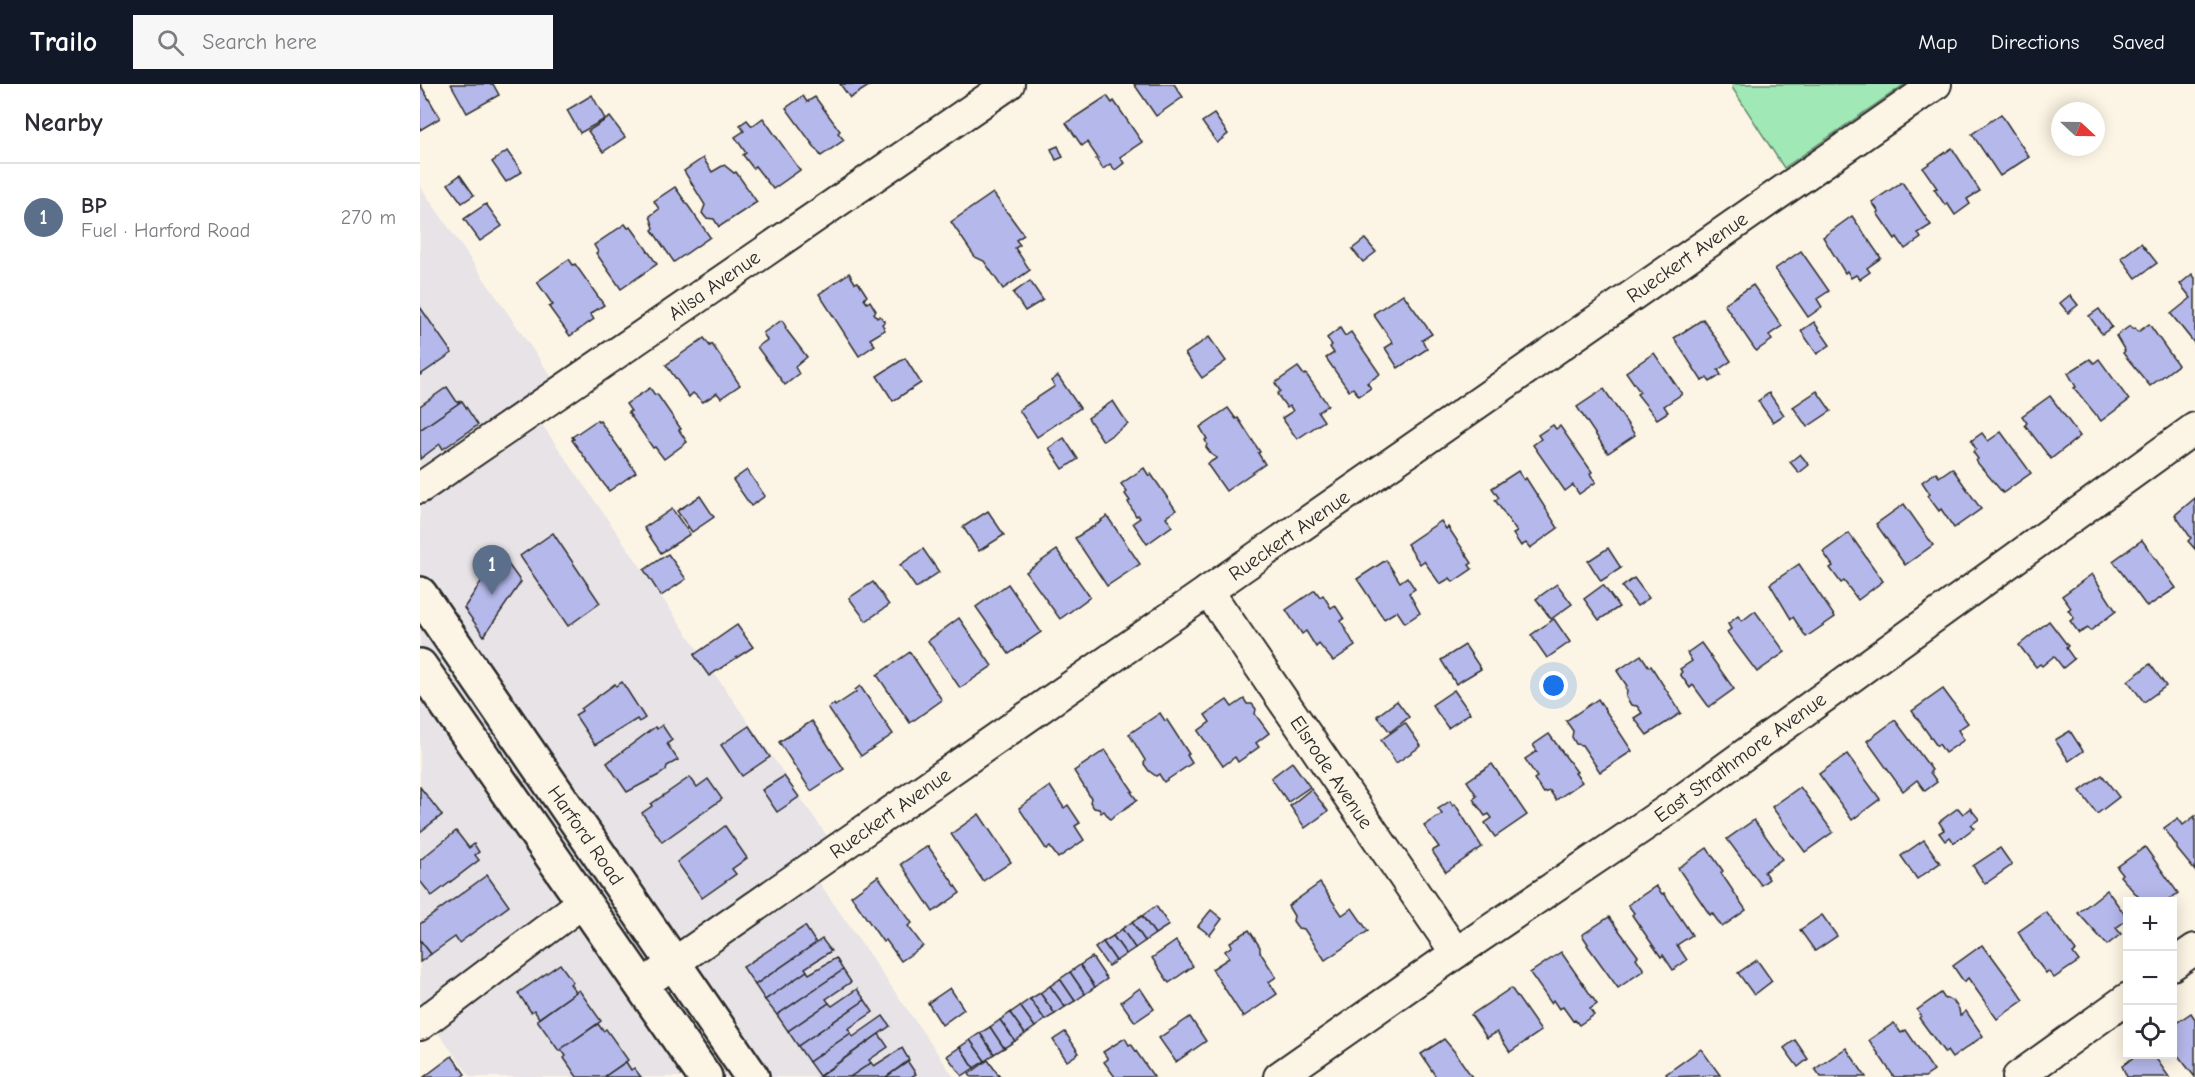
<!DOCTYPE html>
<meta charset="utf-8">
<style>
body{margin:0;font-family:"Comic Neue",sans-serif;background:#f7f7f7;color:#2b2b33}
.controls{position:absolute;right:18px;bottom:18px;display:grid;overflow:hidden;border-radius:0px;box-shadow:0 3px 15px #0003}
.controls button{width:54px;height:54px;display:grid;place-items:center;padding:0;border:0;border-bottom:2px solid #e1e1e2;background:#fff;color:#2b2b33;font:30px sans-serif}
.compass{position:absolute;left:1631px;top:18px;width:54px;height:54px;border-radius:50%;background:#fff;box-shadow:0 3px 15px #0003;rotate:112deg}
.you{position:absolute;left:1134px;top:602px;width:21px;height:21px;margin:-15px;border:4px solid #fff;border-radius:50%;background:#1a73e8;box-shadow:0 0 0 9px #1a73e833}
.badge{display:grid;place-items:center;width:39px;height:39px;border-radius:50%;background:#111827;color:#fff;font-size:20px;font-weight:700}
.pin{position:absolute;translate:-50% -50px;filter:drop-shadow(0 2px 3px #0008)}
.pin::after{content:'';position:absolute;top:32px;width:21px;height:18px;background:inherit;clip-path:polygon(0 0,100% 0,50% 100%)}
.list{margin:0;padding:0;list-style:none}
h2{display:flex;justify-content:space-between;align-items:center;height:78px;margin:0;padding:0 24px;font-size:26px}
h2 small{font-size:20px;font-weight:400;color:#7c7c81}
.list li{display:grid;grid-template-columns:39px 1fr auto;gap:18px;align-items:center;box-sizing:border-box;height:108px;padding:0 24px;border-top:2px solid #e1e1e2}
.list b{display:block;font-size:22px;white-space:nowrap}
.list p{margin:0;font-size:20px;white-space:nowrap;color:#7c7c81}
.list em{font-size:20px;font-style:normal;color:#7c7c81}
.icon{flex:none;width:33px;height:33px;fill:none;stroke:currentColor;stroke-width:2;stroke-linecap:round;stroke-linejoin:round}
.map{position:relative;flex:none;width:1775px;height:993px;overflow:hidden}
header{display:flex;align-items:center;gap:36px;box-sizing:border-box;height:84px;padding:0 30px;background:#111827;color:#fff}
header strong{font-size:28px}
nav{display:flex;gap:33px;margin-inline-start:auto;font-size:21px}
.search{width:420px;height:54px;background:#f7f7f7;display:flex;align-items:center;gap:15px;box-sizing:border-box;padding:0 21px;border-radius:0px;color:#7c7c81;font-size:22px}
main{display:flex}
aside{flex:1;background:#fff}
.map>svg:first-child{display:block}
</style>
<header>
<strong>Trailo</strong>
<div class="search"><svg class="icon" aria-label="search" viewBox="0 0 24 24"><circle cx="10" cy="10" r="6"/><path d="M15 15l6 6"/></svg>Search here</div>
<nav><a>Map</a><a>Directions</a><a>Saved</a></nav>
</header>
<main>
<aside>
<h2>Nearby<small></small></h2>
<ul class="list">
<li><span class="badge" style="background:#5c6f8a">1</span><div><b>BP</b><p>Fuel · Harford Road</p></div><em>270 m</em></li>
</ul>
</aside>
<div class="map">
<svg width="1775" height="993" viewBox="0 0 1775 993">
<rect width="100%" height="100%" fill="#fcf5e5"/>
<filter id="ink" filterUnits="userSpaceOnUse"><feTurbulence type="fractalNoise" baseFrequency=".0167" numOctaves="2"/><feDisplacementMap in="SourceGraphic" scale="12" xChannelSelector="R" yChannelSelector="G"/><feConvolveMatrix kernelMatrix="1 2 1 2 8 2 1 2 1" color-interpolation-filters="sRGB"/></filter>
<g filter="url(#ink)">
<path fill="#e7e3e6" d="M0,102L133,295L105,316L414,762L387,781L534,993H51L0,925Z"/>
<path fill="#a0e8b5" stroke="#668a70" stroke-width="1.5" d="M1312,0H1485L1364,84L1313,5Z"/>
<g fill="#b5b8ea" stroke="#2b2b2b" stroke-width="1.5">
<path d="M0,0L20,34L0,46Z"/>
<path d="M31,0H73L79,11L47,29Z"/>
<path d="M420,0H452L430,14Z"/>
<path d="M714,0H754L763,13L736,32Z"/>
<path d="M172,11L185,35L160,49L147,26Z"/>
<path d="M383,12L387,18L395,13L420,47L418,49L424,56L401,72L366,24Z"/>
<path d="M687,12L692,19L694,17L722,58L700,73L704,79L695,86L690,80L683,85L676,75L678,74L667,58L662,62L646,39Z"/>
<path d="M794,30L808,50L797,59L782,38Z"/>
<path d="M1581,30L1609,73L1580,92L1552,50Z"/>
<path d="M190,33L205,53L183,68L168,47Z"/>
<path d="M343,34L380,86L353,105L335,82L333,84L323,71L326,69L315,53L324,47L320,41L327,36L332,42Z"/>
<path d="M638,62L643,73L636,76L631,65Z"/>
<path d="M1532,64L1560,107L1547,115L1550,120L1535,131L1527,119L1525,121L1514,105L1517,104L1503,84Z"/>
<path d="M87,67L102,88L86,98L72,78Z"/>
<path d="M283,74L292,88L304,81L314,89L316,88L337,118L299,143L294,135L286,134L282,129L285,121L264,87Z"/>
<path d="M40,91L54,111L42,119L28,100Z"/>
<path d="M1482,98L1511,141L1498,149L1501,154L1485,165L1477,153L1475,155L1457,129L1459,128L1452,118Z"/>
<path d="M255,103L290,153L254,178L232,146L234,144L230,132L239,125L234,117Z"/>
<path d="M573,109L604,151L596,156L600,161L595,164L610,186L583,205L564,177L555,173L531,138Z"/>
<path d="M66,120L82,142L60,157L44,135Z"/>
<path d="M1432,132L1461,174L1447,184L1450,188L1440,195L1436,191L1431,194L1427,187L1425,189L1403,153Z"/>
<path d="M205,140L208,144L211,143L237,180L201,205L176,169L178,168L174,161Z"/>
<path d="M945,155L956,168L943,178L932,165Z"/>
<path d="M1721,159L1737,179L1716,194L1701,174Z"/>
<path d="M1381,167L1409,207L1397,215L1402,223L1388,233L1355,185Z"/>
<path d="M149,175L153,181L155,180L184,221L170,230L174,235L150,252L129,223L133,221L117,198Z"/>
<path d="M429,189L435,199L438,198L447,212L444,215L447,219L450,217L456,227L454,229L457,234L460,232L465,238L462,240L465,246L450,255L455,261L439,272L399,210Z"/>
<path d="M1772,190L1775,194V260L1751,230L1771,214L1760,200Z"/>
<path d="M610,197L623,216L605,227L593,209Z"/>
<path d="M1333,201L1362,242L1349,251L1352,256L1336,267L1304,220Z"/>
<path d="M983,210L1012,250L1002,256L1007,265L978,284L965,264L973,259L953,230Z"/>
<path d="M1650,211L1658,221L1648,229L1640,219Z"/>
<path d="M0,223L32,269L0,291Z"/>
<path d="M1679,225L1692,243L1682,250L1669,232Z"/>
<path d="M1283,235L1311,277L1298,286L1301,291L1290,298L1287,294L1282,297L1254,254Z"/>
<path d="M362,236L366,243L365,244L387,273L375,283L379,290L365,301L337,263L347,256L343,249Z"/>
<path d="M1394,238L1410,261L1397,270L1381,247Z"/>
<path d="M1729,240L1758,281L1730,302L1703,269L1705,267L1696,252L1710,242L1712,245L1715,244L1718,248Z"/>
<path d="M920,244L925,252L931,248L960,290L947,299L951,304L939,312L933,304L929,307L906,274L914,269L910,263L912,261L907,254Z"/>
<path d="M789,253L806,277L782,294L765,270Z"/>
<path d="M284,254L290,262L292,260L320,301L301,314L297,309L283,318L273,309L269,313L246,281Z"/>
<path d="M1234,269L1262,310L1244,322L1248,328L1237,335L1217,310L1220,308L1206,288Z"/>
<path d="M485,274L501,299L473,317L457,292Z"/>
<path d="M1670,275L1674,279L1679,275L1709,316L1681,337L1654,304L1656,303L1648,289Z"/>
<path d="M878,283L884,291L886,290L908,321L898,328L904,337L877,355L862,334L873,327L870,322L867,324L857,310L860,307L855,299Z"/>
<path d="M638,292L660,324L617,353L599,326L635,302L631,297Z"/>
<path d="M27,303L37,318L42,317L0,346V322Z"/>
<path d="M230,304L235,311L237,310L261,345L259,346L267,358L244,375L235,363L233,364L208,328L211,327L206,320Z"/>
<path d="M1184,305L1215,351L1188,369L1157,323Z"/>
<path d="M1397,307L1411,327L1387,343L1373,323Z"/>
<path d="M1349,309L1364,331L1353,338L1338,317Z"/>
<path d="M1630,312L1660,352L1631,375L1605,341L1607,339L1602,332Z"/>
<path d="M42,317L58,341L23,365L20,360L0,375V346Z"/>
<path d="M693,317L708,340L683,357L668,334Z"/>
<path d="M808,324L816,335L818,334L840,368L838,369L845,380L806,407L787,380L797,374L792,371L786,363L787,360L785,356L787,355L780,343Z"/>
<path d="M177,336L178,338L180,337L216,388L189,407L152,356L154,355L152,353Z"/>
<path d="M1133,341L1136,345L1140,342L1172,388L1170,390L1176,398L1159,410L1153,401L1145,407L1113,361L1121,355L1118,351Z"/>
<path d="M1581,348L1611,389L1583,409L1556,377L1558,375L1553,368L1556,365L1551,357L1562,349L1568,357Z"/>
<path d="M644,354L658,375L643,385L629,364Z"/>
<path d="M1380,370L1389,381L1379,389L1370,378Z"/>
<path d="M724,384L729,392L731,390L756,426L746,433L752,442L727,460L713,439L720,434L718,431L716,432L708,418L710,417L705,410L707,408L701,400Z"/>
<path d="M1532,384L1561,425L1534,444L1521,425L1519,427L1508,412L1510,410L1502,398L1516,388L1519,393Z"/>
<path d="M327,386L345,412L331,422L313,396Z"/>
<path d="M1098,387L1104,396L1106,394L1138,444L1110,464L1106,459L1101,462L1093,450L1097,448L1075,416L1079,414L1072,404Z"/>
<path d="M280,412L294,433L272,448L257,427Z"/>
<path d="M1775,414V465L1768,457L1771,454L1755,431Z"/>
<path d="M1484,420L1513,461L1485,481L1456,440Z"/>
<path d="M252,425L270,450L241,469L224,444Z"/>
<path d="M568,427L584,451L559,467L543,443Z"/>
<path d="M687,432L720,480L687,502L655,454L682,437L681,436Z"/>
<path d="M1021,437L1026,445L1028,443L1052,479L1049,481L1052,485L1033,498L1030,494L1020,500L1004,477L1000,480L987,460Z"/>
<path d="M133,449L180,519L148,542L100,472Z"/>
<path d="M1429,449L1463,497L1438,516L1424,497L1421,499L1410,484L1413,482L1403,468Z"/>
<path d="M1722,456L1756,504L1727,523L1693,477Z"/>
<path d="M1188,464L1201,484L1181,497L1168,477Z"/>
<path d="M503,465L519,488L496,504L480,481Z"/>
<path d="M637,466L670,513L640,535L606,488Z"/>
<path d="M80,469L101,498L64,552L44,524Z"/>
<path d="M248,470L266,495L241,512L224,486Z"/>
<path d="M966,476L980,498L987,493L995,505L989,509L1000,529L985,539L977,527L964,535L937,495Z"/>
<path d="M1379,480L1415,533L1386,553L1373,533L1371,535L1350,500Z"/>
<path d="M1672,490L1696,527L1670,547L1668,544L1659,549L1650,537L1654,534L1648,526L1651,524L1642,512Z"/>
<path d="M1214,494L1229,514L1217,522L1202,503Z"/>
<path d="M453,498L469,521L446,537L429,514Z"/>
<path d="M588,500L621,548L589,570L556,523Z"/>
<path d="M1137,500L1152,520L1131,535L1116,515Z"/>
<path d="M1183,501L1199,523L1179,536L1164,515Z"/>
<path d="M895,506L900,513L903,511L911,524L915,521L924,535L921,537L935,562L913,577L899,560L896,563L886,547L882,550L866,526Z"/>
<path d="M1335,527L1365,568L1337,588L1307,548L1311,545L1308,540L1318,532L1322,537Z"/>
<path d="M539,534L572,582L540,604L508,557Z"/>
<path d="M1134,535L1150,558L1127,574L1111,551Z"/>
<path d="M1629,537L1648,562L1646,564L1654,575L1643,584L1634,572L1622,582L1620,580L1616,583L1599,561Z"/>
<path d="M317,541L333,563L289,592L274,571Z"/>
<path d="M1281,559L1314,605L1289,623L1273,601L1270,604L1260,590L1262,588L1260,585L1272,577L1267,569Z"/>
<path d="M1045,561L1061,585L1036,600L1021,576Z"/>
<path d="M490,568L522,616L490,639L457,591Z"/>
<path d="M1221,571L1229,583L1231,582L1261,629L1227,651L1214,634L1222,629L1217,622L1211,621L1206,613L1207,607L1205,604L1207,602L1197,587Z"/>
<path d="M1730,580L1746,602L1724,618L1708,597Z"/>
<path d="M202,598L225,634L219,638L217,635L175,661L155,631L162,627L161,625L195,600L196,602Z"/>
<path d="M440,602L473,650L441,672L408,624L414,620L415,622L436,608L435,606Z"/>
<path d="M1523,605L1548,639L1538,646L1544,656L1525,669L1519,660L1517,662L1492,627Z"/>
<path d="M1034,606L1050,629L1028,644L1012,621Z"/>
<path d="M824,615L827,620H832L836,625L835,630L849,649L836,659L839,663L818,678L815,673L803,682L778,647L790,638L785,631L807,616L812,623Z"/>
<path d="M1178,615L1212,667L1180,688L1162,661L1156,660L1152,653L1153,647L1146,637Z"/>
<path d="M977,617L989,633L970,648L957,632Z"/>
<path d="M740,629L745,637L747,636L769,670L767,671L772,679L744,698L739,690L736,692L729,687L724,680L725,676L709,650Z"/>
<path d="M1475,636L1512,686L1510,688L1517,698L1505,707L1497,696L1483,707L1447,657Z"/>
<path d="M392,637L424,685L391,707L359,658Z"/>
<path d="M985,639L1001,662L976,679L961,656Z"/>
<path d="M242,641L252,656L247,660L258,676L247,682L246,686L239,691L207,708L187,679L235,643L237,645Z"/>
<path d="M329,642L350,673L322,692L301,661Z"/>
<path d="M1650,647L1663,667L1649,677L1635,656Z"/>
<path d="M1129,650L1157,688L1155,689L1162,698L1136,716L1130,707L1124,709L1114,695L1117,693L1105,675L1117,667L1113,661Z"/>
<path d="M685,666L713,707L711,708L717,716L690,735L684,727L681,729L679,725L674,724L670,718L671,714L654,687Z"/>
<path d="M1427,670L1460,715L1432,736L1399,690Z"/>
<path d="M872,678L890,703L868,718L851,694Z"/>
<path d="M1072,680L1107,731L1075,753L1065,739L1072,734L1069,730L1065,732L1053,715L1057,712L1047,697Z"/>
<path d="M1682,691L1699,713L1677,730L1660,707Z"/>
<path d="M364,692L379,713L357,728L342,706Z"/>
<path d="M270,693L277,703L288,695L302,715L242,758L222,729L232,722L231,720Z"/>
<path d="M630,702L644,724L648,721L660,739L655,742L664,756L638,774L630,763L626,765L599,724Z"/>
<path d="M0,703L22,731L0,748Z"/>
<path d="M1380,703L1413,748L1385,768L1352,723Z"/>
<path d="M891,705L908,727L885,744L870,722Z"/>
<path d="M1030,717L1033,722L1035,720L1062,763L1026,788L1012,767L1019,763L1004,742L1022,730L1018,725Z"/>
<path d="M1538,724L1543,730L1550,724L1559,735L1551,741L1554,744L1534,759L1530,753L1525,757L1519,749L1524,746L1519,738Z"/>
<path d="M559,730L591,778L563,797L531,750Z"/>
<path d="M1775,732V787L1757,765V762L1744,744L1758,734L1763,741Z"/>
<path d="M1334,736L1362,775L1344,788L1349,795L1341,801L1307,755Z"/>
<path d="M305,742L327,774L312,785L316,790L282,814L257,778Z"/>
<path d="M36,747L49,764L54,760L59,768L55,771L59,776L12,812L0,797V776Z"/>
<path d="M1504,756L1520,779L1497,795L1481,772Z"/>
<path d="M508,762L540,809L513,828L481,780Z"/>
<path d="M1725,763L1758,809L1746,818H1723L1700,792L1702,790L1697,783Z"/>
<path d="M1287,764L1303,787L1301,789L1326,826L1302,843L1292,829L1290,831L1258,784Z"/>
<path d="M1580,764L1592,781L1565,800L1553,782Z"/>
<path d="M67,791L89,822L39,859L35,853L11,870L0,856V840Z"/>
<path d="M458,792L492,839L488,842L503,862L481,877L466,856L463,858L431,812Z"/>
<path d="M900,799L922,831L932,824L948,847L905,876L884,845L878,844L873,837L874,832L868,822Z"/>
<path d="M1236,802L1242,810L1244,809L1272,851L1257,861L1267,876L1253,886L1243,871L1241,873L1212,831L1214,829L1208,821Z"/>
<path d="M1687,806L1708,835L1696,844L1701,850L1687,861L1658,829Z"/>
<path d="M736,822L749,841L735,850L722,832Z"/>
<path d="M791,826L802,835L790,851L778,842Z"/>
<path d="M1626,828L1656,867L1653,869L1659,877L1634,894L1628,887L1626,889L1612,871L1598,848Z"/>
<path d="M1402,831L1417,852L1395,867L1380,846Z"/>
<path d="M722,832L735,850L725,857L712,838Z"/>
<path d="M1189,833L1218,872L1216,874L1224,886L1198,904L1167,861L1168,860L1162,851Z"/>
<path d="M712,838L725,857L715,864L702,845Z"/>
<path d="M385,842L396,859L335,901L323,883Z"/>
<path d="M702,845L715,864L706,870L693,852Z"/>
<path d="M829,846L840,863V868L856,893L849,898L857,910L823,933L792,885L809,874L805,867L812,862L810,858Z"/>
<path d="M693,852L706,870L696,877L683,858Z"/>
<path d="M402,855L411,867L385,884L387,887L345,916L335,901Z"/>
<path d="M0,856L11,870L0,878Z"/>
<path d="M756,857L773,882L749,899L732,874Z"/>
<path d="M683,858L696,877L688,882L675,864Z"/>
<path d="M1562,861L1570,872L1571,871L1604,916L1577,935L1548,894L1544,898L1533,882Z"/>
<path d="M1141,868L1177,920L1170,925L1174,931L1159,941L1155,936L1153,937L1143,923L1139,925L1133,916L1131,919L1110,889Z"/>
<path d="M672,873L687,895L675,903L660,881Z"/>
<path d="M416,874L423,886L357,931L345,916L387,887L389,890Z"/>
<path d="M1337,876L1352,897L1334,911L1318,889Z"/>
<path d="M140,880L153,898L150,900L156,908L119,934L114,926L111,928L98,909Z"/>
<path d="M660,881L675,903L665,910L650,888Z"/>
<path d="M423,886L431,898L406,915L409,919L368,947L357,931Z"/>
<path d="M650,888L665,910L655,917L640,895Z"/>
<path d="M640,895L655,917L645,923L630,902Z"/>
<path d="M630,902L645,923L635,930L620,909Z"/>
<path d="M530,904L544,925L522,941L508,919Z"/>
<path d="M720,904L734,925L715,938L701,918Z"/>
<path d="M1091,904L1121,947L1090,968L1077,948L1067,954L1051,931Z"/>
<path d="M437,905L445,916L378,962L368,947L409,919L412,922Z"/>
<path d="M159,906L181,937L139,967L117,936Z"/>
<path d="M620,909L635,930L625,936L610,915Z"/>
<path d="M1521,909L1525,915L1527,914L1534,918L1539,925L1540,932L1546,927L1563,952L1532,974L1527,967L1525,969L1499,934L1501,932L1497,926Z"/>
<path d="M610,915L625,936L615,943L600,922Z"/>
<path d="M445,916L453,928L428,945L431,949L389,978L378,962Z"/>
<path d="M600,922L615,943L605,950L590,929Z"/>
<path d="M590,929L605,950L595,957L580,936Z"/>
<path d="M1771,929L1775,935V993L1752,964V942Z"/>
<path d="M463,932L470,942L399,992L389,978L431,949L433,953Z"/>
<path d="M770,933L786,957L756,978L739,954Z"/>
<path d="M580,936L595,957L584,964L570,943Z"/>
<path d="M1474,939L1481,949L1486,946L1514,987L1505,993H1474L1449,956Z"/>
<path d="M178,940L183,947L186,945L208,976L184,993H157L144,974L146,972L141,965Z"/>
<path d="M570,943L584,964L574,970L560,949Z"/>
<path d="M645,948L659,969L647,977L633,956Z"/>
<path d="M560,949L574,970L565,977L550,956Z"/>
<path d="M459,950L468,963L449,976L451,979L430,993H399Z"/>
<path d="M705,954L709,961L711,960L734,993H695L684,978L688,975L683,968Z"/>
<path d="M1024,955L1034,967L1052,993H1016L1001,970Z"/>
<path d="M550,956L565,977L554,984L540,963Z"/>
<path d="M1375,956L1388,975L1378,983L1364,964Z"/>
<path d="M540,963L554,984L542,992L527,972Z"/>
<path d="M482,964L489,976L466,993H430L451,979L454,982Z"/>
<path d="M1426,964L1446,993H1401L1395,985Z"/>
<path d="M1281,965L1300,991L1248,993L1246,990Z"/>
<path d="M1718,970H1733L1749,993H1707L1702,982Z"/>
<path d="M32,972L45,990L41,993H4Z"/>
<path d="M568,976L580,993H551L549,990Z"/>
<path d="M206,978L211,986L214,984L221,993H184Z"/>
<path d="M488,978L496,990L491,993H466Z"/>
</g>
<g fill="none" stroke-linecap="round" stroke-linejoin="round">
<g stroke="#2b2b2b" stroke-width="34">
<g id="minor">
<path d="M0,404L589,0"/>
<path d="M788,507L1036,869"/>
<path d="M1752,881L1775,865"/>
<path d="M221,902L1516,0"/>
<path d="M0,941L163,818"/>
<path d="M859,993L1036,869L1252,723L1775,344"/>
<path d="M1598,993L1708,914"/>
</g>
</g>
<g stroke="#2b2b2b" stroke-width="38">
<g id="primary">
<path d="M0,510L332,993"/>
<path d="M0,582L285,993"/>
</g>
</g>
<use href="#minor" stroke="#fcf5e5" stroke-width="30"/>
<use href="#primary" stroke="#fcf5e5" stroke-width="33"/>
</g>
</g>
<g text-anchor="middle" stroke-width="4.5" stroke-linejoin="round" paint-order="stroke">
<g font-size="20" fill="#2b2b2b" stroke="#fcf5e5">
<text transform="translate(1267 173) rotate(-35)" y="7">Rueckert Avenue</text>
<text transform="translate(294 201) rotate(-35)" y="7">Ailsa Avenue</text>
<text transform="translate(869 451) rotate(-35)" y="7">Rueckert Avenue</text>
<text transform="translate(1320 673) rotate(-36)" y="7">East Strathmore Avenue</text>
<text transform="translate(912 688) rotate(56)" y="7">Elsrode Avenue</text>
<text transform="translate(470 729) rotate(-35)" y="7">Rueckert Avenue</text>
<text transform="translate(166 751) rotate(55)" y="7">Harford Road</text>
</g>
</g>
</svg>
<div class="controls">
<button>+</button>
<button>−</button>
<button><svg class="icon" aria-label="locate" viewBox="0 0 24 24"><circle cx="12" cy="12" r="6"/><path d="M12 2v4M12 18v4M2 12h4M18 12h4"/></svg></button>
</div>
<svg class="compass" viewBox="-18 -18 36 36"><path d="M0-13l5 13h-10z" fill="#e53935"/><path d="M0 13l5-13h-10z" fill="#7c7c81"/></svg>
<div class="you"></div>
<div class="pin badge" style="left:72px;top:511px;background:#5c6f8a">1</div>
</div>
</main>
